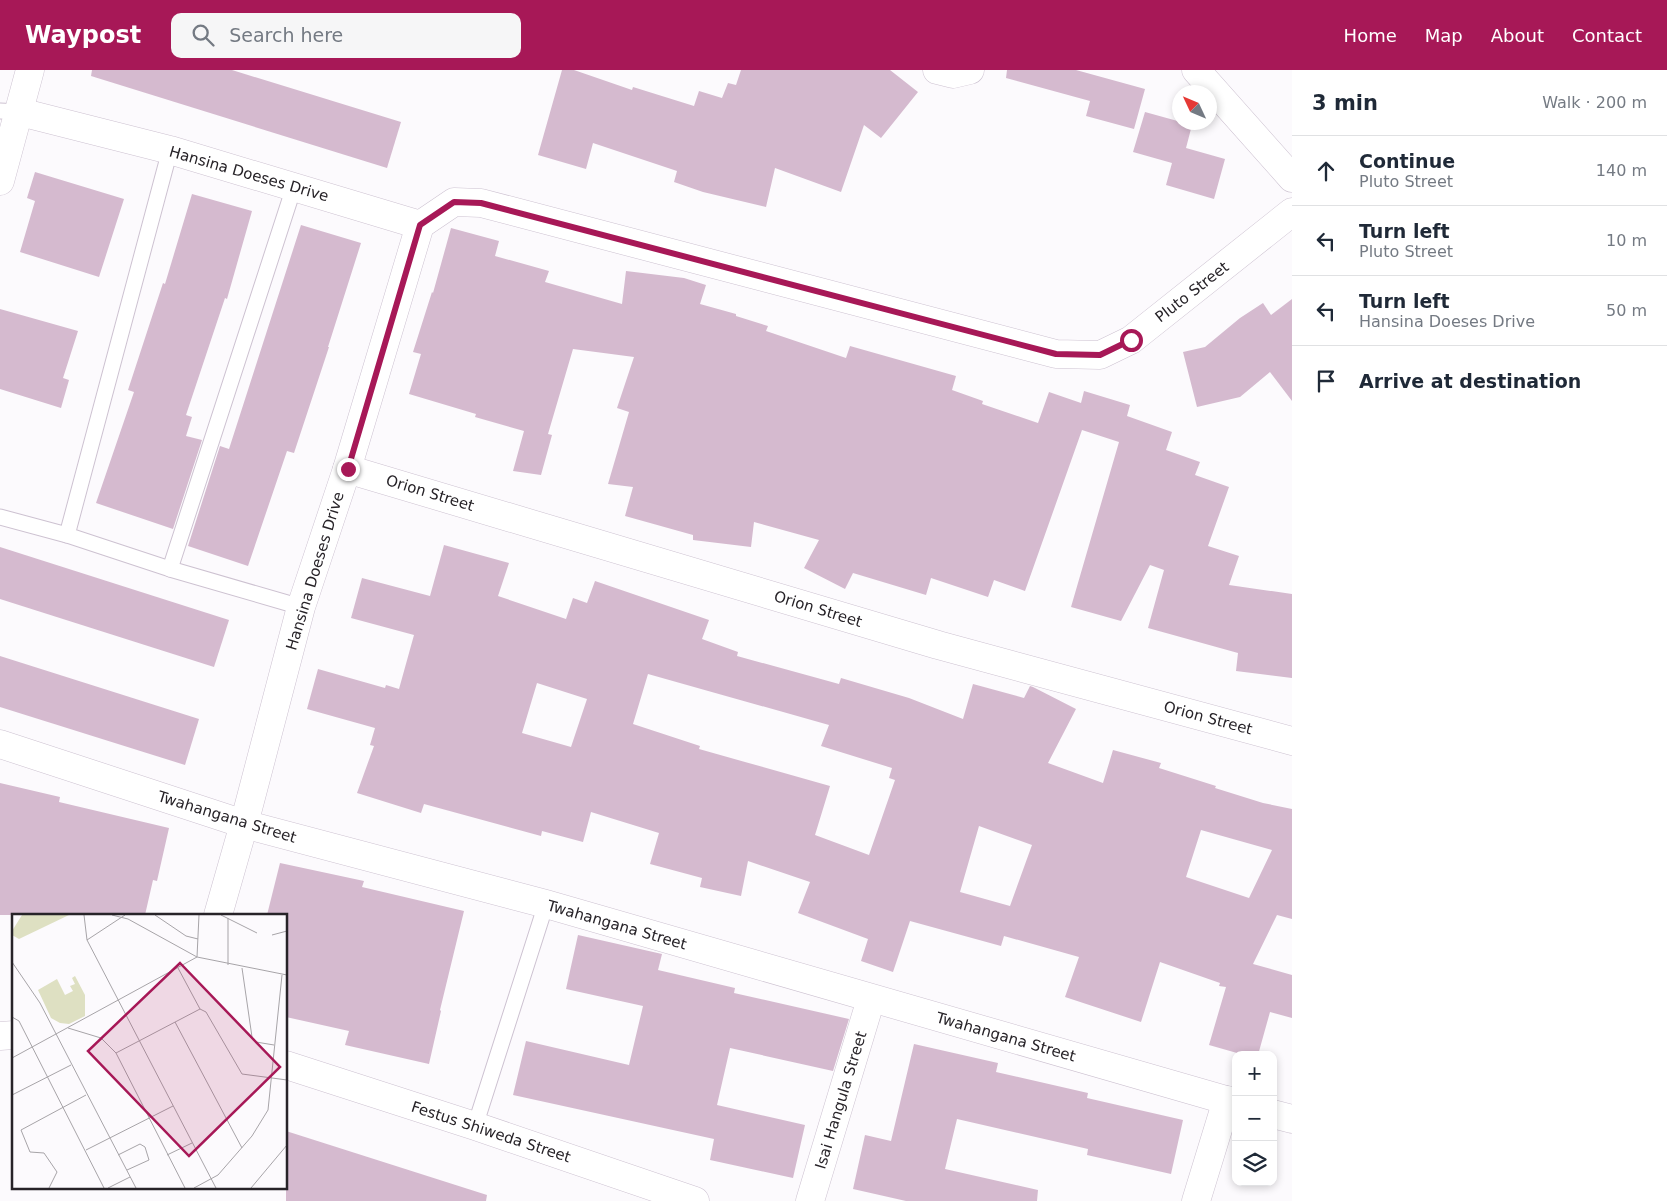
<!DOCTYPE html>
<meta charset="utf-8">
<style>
body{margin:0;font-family:"DejaVu Sans",sans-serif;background:#f6f6f7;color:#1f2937}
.controls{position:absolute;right:15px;bottom:15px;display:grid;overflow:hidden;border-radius:10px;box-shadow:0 2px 8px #0003}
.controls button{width:45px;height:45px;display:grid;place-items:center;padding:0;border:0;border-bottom:1px solid #e0e1e3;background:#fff;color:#1f2937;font:25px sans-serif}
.compass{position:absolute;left:1172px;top:15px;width:45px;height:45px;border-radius:50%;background:#fff;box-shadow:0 2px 8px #0003;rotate:314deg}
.stop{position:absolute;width:15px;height:15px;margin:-11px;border:4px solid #a71857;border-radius:50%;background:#fff}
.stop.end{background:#a71857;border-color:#fff;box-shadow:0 1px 5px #0008}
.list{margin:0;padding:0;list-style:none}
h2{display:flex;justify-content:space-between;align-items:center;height:65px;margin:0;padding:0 20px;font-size:21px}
h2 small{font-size:16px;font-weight:400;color:#747a83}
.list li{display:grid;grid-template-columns:32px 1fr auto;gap:15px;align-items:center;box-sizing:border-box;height:70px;padding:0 20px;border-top:1px solid #e0e1e3}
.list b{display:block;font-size:19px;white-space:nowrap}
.list p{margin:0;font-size:16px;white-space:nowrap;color:#747a83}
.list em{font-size:16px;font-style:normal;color:#747a83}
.icon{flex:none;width:28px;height:28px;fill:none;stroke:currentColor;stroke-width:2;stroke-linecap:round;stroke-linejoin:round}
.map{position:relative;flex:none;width:1292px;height:1131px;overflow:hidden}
header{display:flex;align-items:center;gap:30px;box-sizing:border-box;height:70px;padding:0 25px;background:#a71857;color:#fff}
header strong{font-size:24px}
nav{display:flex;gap:28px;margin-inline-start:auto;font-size:18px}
.search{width:350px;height:45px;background:#f6f6f7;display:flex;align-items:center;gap:12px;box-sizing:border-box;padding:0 18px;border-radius:10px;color:#747a83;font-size:19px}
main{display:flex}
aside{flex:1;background:#fff}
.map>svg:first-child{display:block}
</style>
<header>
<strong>Waypost</strong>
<div class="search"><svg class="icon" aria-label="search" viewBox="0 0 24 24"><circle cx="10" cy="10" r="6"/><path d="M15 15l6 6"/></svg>Search here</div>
<nav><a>Home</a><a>Map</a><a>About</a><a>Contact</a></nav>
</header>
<main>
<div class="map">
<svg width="1292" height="1131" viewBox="0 0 1292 1131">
<rect width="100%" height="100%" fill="#fcfafd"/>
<g fill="#d5bacf" fill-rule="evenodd">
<path d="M92,0H232L401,52L387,98L91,6Z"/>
<path d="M562,0H574L632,20L633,17L694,36L699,21L722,28L728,13L736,15L741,0H890L918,22L881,68L864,55L841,122L775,98L766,137L703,122L674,112L677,101L593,73L586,99L538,85Z"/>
<path d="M1007,0H1076L1145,19L1134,59L1086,46L1090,31L1006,8Z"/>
<path d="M1145,42L1192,55L1186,78L1225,89L1214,129L1166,115L1172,93L1133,82Z"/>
<path d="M35,102L124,129L99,207L20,182L35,131L27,128Z"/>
<path d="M192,124L252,141L227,229L225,228L186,345L192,347L186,366L202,370L173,459L96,433L134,322L128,320L163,213L165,214Z"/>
<path d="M301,155L361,173L328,277H329L294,383L287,381L248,496L188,476L220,376L229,379Z"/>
<path d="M451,158L499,171L495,186L549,201L545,212L622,234L626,201L684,208L706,215L700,234L736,244V246L768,256L766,261L846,288L850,276L956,306L952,320L983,331L982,334L1038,353L1049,322L1081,333L1084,321L1130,335L1127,346L1172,362L1166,380L1200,392L1195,405L1229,417L1208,476L1239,486L1229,515L1292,524V608L1236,601L1238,583L1148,558L1164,500L1150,495L1121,551L1071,537L1119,372L1082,360L1025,521L994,510L988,527L931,508L926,525L853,503L845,519L804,498L819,470L754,452L751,477L693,470V465L625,446L633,417L608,414L629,342L617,338L634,287L573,279L548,364L552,365L541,405L513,401L524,361L475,347L476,344L409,324L421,284L413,282L432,222L433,223Z"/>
<path d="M1292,229V331L1270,302L1240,327L1197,337L1183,282L1205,277L1240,248L1263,233L1271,245Z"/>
<path d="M0,239L78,261L63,308L69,310L61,338L0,319Z"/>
<path d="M444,475L509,493L498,526L566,549L573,528L587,533L595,511L709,550L702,569L738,582L737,586L839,614L841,608L909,628L963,649L973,614L1024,628L1030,616L1033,617L1076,639L1048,693L1103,713L1113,680L1161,693L1159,698L1216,716L1215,718L1263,733L1292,739V849L1277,845L1253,894L1292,905V948L1270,942L1258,985H1244L1209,975L1226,917L1219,916L1220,913L1160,892L1141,952L1065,927L1079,887L1004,866L1001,876L910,851L893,902L861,891L868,869L798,843L810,812L748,791L741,826L700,817L702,808L650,794L659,763L591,742L583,772L542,761L541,766L424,734L421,743L357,723L374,676L370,675L375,658L307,639L318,599L385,618L386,615L399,619L414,565L351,548L362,508L430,526ZM648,604L829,655L821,676L892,698L889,708L895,710L869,785L815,765L830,716L699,679L700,676L633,654ZM537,613L587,629L571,677L522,663ZM979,756L1032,775L1010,836L960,822ZM1201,760L1272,780L1249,828L1186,807Z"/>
<path d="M0,477L229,550L214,597L0,529Z"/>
<path d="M0,586L199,649L185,695L0,637Z"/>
<path d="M0,713L60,727L59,732L169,758L157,811L153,810L145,845H0Z"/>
<path d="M280,793L364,811L362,817L464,841L440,940L441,941L429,994L345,975L349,961L286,947V845H267Z"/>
<path d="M578,865L662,884L658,900L735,918L734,923L849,949L833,1001L730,978L717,1035L805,1055L793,1108L710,1090L714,1069L513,1025L526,971L629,995L643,936L566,919Z"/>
<path d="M914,974L998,993L996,1002L1088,1023L1087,1028L1183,1050L1171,1104L1087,1085L1088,1079L957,1049L945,1099L1038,1120L1037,1131H906L853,1119L865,1065L891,1071Z"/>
<path d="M286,1061L487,1125L486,1131H286Z"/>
</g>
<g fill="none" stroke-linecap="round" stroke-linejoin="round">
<g stroke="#cdc2d1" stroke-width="17">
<g id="service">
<path d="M0,41L20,42"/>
<path d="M0,447L67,465L170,499L301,537"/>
<path d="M67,465L170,80"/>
<path d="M170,499L294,117"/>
<path d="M475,1056L546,834"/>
</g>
</g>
<g stroke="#cdc2d1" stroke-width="29">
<g id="minor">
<path d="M937,0L953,4L970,0"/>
<path d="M1196,0L1292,108"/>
<path d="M20,42L170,80L420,155"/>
<path d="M0,111L30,0"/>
<path d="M420,155L454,132L481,133L1056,284L1100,285L1131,270L1292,142"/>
<path d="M347,399L938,575L1292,671"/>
<path d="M0,674L244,754L546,834L1236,1033"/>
<path d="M218,845L244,754L301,537L347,399L420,155"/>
<path d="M0,966L14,965"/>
<path d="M286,995L475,1056L695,1131"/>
<path d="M1273,1044L1292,1049"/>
<path d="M810,1131L871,929"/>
<path d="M1196,1131L1227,1030"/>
</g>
</g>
<use href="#service" stroke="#fff" stroke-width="15"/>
<use href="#minor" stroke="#fff" stroke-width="28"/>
</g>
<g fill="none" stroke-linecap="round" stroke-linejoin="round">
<path stroke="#a71857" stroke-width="6" d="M348,399L420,155L454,132L481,133L1056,284L1100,285L1131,270"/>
</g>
<g text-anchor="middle" stroke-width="4" stroke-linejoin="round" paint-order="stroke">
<g font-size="15" fill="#272328" stroke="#fff">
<text transform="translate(249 104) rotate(16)" y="5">Hansina Doeses Drive</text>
<text transform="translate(1192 222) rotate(-38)" y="5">Pluto Street</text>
<text transform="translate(430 423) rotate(17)" y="5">Orion Street</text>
<text transform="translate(315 501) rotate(-73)" y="5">Hansina Doeses Drive</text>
<text transform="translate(818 539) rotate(17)" y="5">Orion Street</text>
<text transform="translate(1208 648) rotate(15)" y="5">Orion Street</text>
<text transform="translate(227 747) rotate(17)" y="5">Twahangana Street</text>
<text transform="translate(617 855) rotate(16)" y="5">Twahangana Street</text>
<text transform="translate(1006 967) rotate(16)" y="5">Twahangana Street</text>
<text transform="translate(841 1030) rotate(-73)" y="5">Isai Hangula Street</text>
<text transform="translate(491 1062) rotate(18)" y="5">Festus Shiweda Street</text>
</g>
</g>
<g transform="translate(12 844)">
<rect width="275" height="275" fill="#fcfafd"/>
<path d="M10,1H57L7,25L0,21V17ZM63,62L73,81V102L57,110L48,109L39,104L26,76L45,65L53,81L61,77L58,72L63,70L60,64Z" fill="#dee0c2"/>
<path fill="none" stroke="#a7a4a8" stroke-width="1" d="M72,1L75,26M100,1L116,5L185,43L275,61M113,1L75,26L204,274M143,1L174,22L186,25M209,1L245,19M216,4V51M260,21L275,17M0,48L28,89L124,274M166,54L188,95M230,54L240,123L244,128L262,131M188,95L194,98L230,160L275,166M0,103L7,107L92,274M163,108L230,234M56,114L89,124L104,139L173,274M104,139L188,95M0,144L185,43L187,1M0,181L59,151M74,236L161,192M106,241L128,230L133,233L137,246L115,256M155,241L180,229M37,274L45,258L32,239L18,238L9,216L74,181M96,274L118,263M182,274L206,261L240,222L256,196L270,61M239,274L275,231"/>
<path fill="#a71857" fill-opacity="0.15" stroke="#a71857" stroke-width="2.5" d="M168,49L268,153L177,242L76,137Z"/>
<rect width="275" height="275" fill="none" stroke="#272328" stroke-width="2.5"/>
</g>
</svg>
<div class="controls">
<button>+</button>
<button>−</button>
<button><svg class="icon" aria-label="layers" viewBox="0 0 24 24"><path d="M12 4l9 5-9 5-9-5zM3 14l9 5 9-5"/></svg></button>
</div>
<svg class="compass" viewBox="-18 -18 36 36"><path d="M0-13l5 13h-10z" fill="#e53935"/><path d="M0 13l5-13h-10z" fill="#747a83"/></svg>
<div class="stop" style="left:1131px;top:270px"></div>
<div class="stop end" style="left:348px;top:399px"></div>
</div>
<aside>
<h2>3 min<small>Walk · 200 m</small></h2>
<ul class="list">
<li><svg class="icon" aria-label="ahead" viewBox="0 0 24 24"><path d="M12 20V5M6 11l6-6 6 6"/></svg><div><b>Continue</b><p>Pluto Street</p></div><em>140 m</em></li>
<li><svg class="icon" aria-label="left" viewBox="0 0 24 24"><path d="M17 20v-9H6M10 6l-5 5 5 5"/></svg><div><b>Turn left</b><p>Pluto Street</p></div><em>10 m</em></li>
<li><svg class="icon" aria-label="left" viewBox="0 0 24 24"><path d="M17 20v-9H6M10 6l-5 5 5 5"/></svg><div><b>Turn left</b><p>Hansina Doeses Drive</p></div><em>50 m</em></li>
<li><svg class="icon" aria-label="arrive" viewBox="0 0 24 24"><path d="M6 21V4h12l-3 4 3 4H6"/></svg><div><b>Arrive at destination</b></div></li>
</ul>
</aside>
</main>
